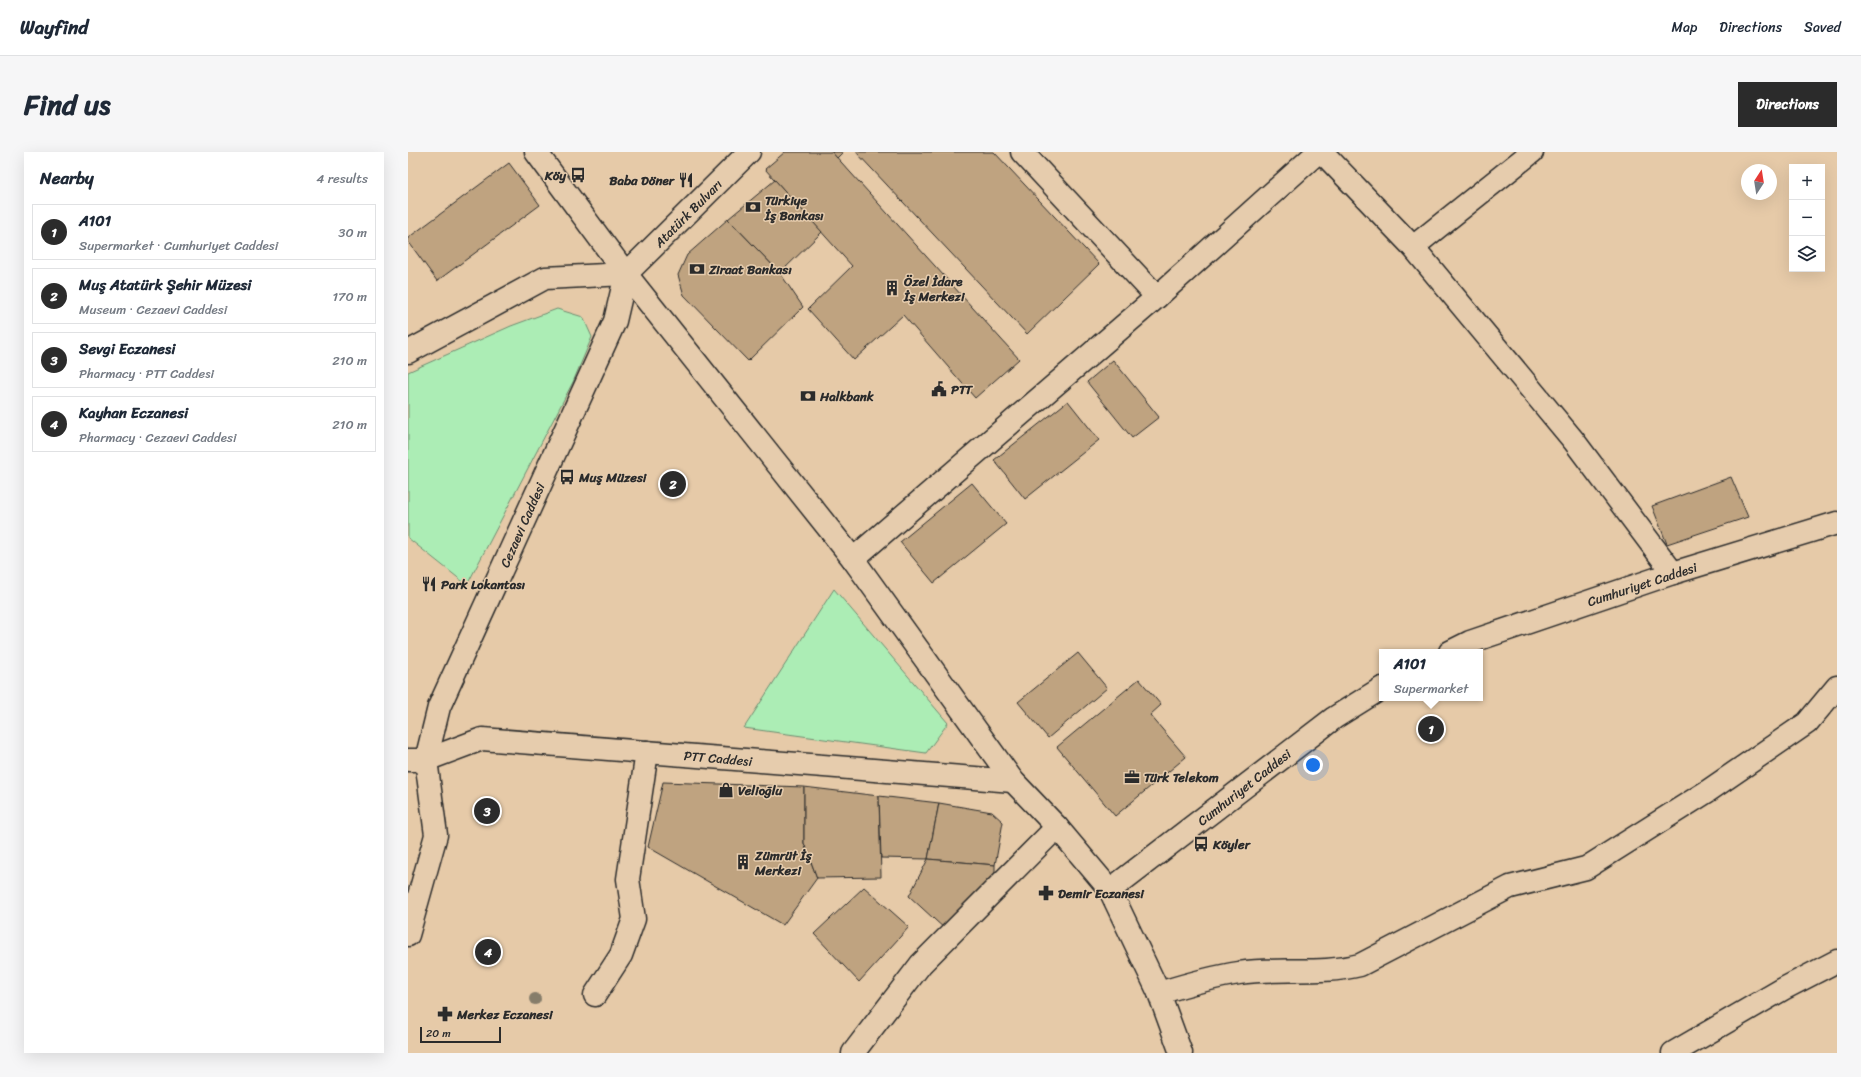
<!DOCTYPE html>
<meta charset="utf-8">
<style>
body{margin:0;font-family:Sriracha,sans-serif;background:#f6f6f7;color:#1f2937}
.controls{position:absolute;right:12px;top:12px;display:grid;overflow:hidden;border-radius:0px;box-shadow:0 4px 16px #0002}
.controls button{width:36px;height:36px;display:grid;place-items:center;padding:0;border:0;border-bottom:1px solid #e0e1e3;background:#fff;color:#1f2937;font:20px sans-serif}
.compass{position:absolute;left:1333px;top:12px;width:36px;height:36px;border-radius:50%;background:#fff;box-shadow:0 4px 16px #0002;rotate:12deg}
.scale{position:absolute;left:12px;bottom:10px;width:81px;box-sizing:border-box;padding-left:4px;border:2px solid #2b2b2b;border-top:0;font-size:11px;line-height:14px;white-space:nowrap;color:#2b2b2b;-webkit-text-stroke:3px #e6ccad;paint-order:stroke}
.you{position:absolute;left:905px;top:613px;width:14px;height:14px;margin:-10px;border:3px solid #fff;border-radius:50%;background:#1a73e8;box-shadow:0 0 0 6px #1a73e833}
.badge{display:grid;place-items:center;width:26px;height:26px;border-radius:50%;background:#2b2b2b;color:#fff;font-size:13px;font-weight:700}
.pin{position:absolute;translate:-50% -50%;border:2px solid #fff;box-shadow:0 1px 4px #0006}
.popup{position:absolute;left:971px;top:497px;width:104px;height:52px;box-sizing:border-box;display:grid;place-content:center;border-radius:0px;background:#fff;filter:drop-shadow(0 1px 3px #0005);font-size:13px;white-space:nowrap;color:#747a83}
.popup b{font-size:15px;color:#1f2937}
.popup::after{content:'';position:absolute;left:50%;top:100%;margin-left:-8px;border:8px solid transparent;border-top-color:#fff}
.list{margin:0;padding:0;list-style:none}
h2{display:flex;justify-content:space-between;align-items:center;height:52px;margin:0;padding:0 16px;font-size:17px}
h2 small{font-size:13px;font-weight:400;color:#747a83}
.list li{display:grid;grid-template-columns:26px 1fr auto;gap:12px;align-items:center;box-sizing:border-box;height:56px;margin:0 8px 8px;padding:0 8px;border:1px solid #e0e1e3;border-radius:0px}
.list b{display:block;font-size:15px;white-space:nowrap}
.list p{margin:0;font-size:13px;white-space:nowrap;color:#747a83}
.list em{font-size:13px;font-style:normal;color:#747a83}
.icon{flex:none;width:22px;height:22px;fill:none;stroke:currentColor;stroke-width:2;stroke-linecap:round;stroke-linejoin:round}
.map{position:relative;flex:none;width:1429px;height:901px;overflow:hidden;border-radius:0px}
header{display:flex;align-items:center;gap:24px;box-sizing:border-box;height:56px;padding:0 20px;background:#fff;border-bottom:1px solid #e0e1e3}
header strong{font-size:19px}
nav{display:flex;gap:22px;margin-inline-start:auto;font-size:14px}
.intro{display:flex;align-items:center;justify-content:space-between;box-sizing:border-box;height:96px;padding:0 24px}
h1{margin:0;font-size:28px}
.button{padding:10px 18px;border-radius:0px;background:#2b2b2b;color:#fff;font-size:14px;font-weight:700}
main{display:flex;gap:24px;padding:0 24px}
aside{flex:1;background:#fff;border-radius:0px;box-shadow:0 4px 16px #0002}
.map>svg:first-child{display:block}
</style>
<header>
<strong>Wayfind</strong>
<nav><a>Map</a><a>Directions</a><a>Saved</a></nav>
</header>
<div class="intro"><h1>Find us</h1><a class="button">Directions</a></div>
<main>
<aside>
<h2>Nearby<small>4 results</small></h2>
<ul class="list">
<li><span class="badge">1</span><div><b>A101</b><p>Supermarket · Cumhuriyet Caddesi</p></div><em>30 m</em></li>
<li><span class="badge">2</span><div><b>Muş Atatürk Şehir Müzesi</b><p>Museum · Cezaevi Caddesi</p></div><em>170 m</em></li>
<li><span class="badge">3</span><div><b>Sevgi Eczanesi</b><p>Pharmacy · PTT Caddesi</p></div><em>210 m</em></li>
<li><span class="badge">4</span><div><b>Kayhan Eczanesi</b><p>Pharmacy · Cezaevi Caddesi</p></div><em>210 m</em></li>
</ul>
</aside>
<div class="map">
<svg width="1429" height="901" viewBox="0 0 1429 901">
<rect width="100%" height="100%" fill="#e6caa8"/>
<filter id="ink" filterUnits="userSpaceOnUse"><feTurbulence type="fractalNoise" baseFrequency=".025" numOctaves="2"/><feDisplacementMap in="SourceGraphic" scale="8" xChannelSelector="R" yChannelSelector="G"/><feConvolveMatrix kernelMatrix="1 2 1 2 8 2 1 2 1" color-interpolation-filters="sRGB"/></filter>
<g filter="url(#ink)">
<g fill="#acedb5" stroke="#6c8c70">
<path d="M149,157L175,165L184,185L165,230L59,433L0,386V220L103,174Z"/>
<path d="M426,437L540,571L518,601L336,576Z"/>
</g>
<g fill="#bfa380" stroke="#2b2b2b">
<path d="M377,0H424L611,207L567,246L495,163L446,208L400,157L444,114L357,17Z"/>
<path d="M424,0H435L429,6Z"/>
<path d="M448,0H586L691,112L619,182Z"/>
<path d="M101,11L132,53L29,129L0,89V86Z"/>
<path d="M367,28L414,80L372,121L320,67Z"/>
<path d="M320,67L372,121L395,155L340,209L276,143L270,123L279,103Z"/>
<path d="M705,208L751,265L724,286L679,230Z"/>
<path d="M660,249L691,288L617,347L586,308Z"/>
<path d="M1323,325L1340,365L1259,392L1244,354Z"/>
<path d="M564,331L598,372L526,431L492,390Z"/>
<path d="M670,501L699,536L640,586L610,550Z"/>
<path d="M731,527L753,553L742,563L778,605L707,664L649,595Z"/>
<path d="M255,630L396,635V691L409,726L375,773L240,695Z"/>
<path d="M396,635L471,644L473,725L409,726L396,691Z"/>
<path d="M471,644L531,651L520,707L473,706Z"/>
<path d="M531,651L584,660L595,670L587,713L520,707Z"/>
<path d="M520,707L587,713V725L538,778L501,744Z"/>
<path d="M456,735L501,775L451,830L406,782Z"/>
</g>
<g fill="none" stroke-linecap="round" stroke-linejoin="round">
<g stroke="#2b2b2b" stroke-width="25">
<g id="minor">
<path d="M128,0L218,122L445,407L605,629L649,675L702,738"/>
<path d="M614,0L749,145"/>
<path d="M914,0L1005,95L1166,289L1265,421"/>
<path d="M1005,95L1124,0"/>
<path d="M445,407L749,145L910,0"/>
<path d="M0,608H18L31,555L207,169L218,122"/>
<path d="M0,783L28,683L18,608L74,587L605,629"/>
<path d="M751,841C777,833 804,825 831,821C871,815 913,823 952,813L1102,735L1178,716L1300,639L1399,571L1429,535"/>
<path d="M187,843L213,803L226,767L220,727L239,600"/>
<path d="M445,901L513,812L649,675"/>
</g>
</g>
<g stroke="#2b2b2b" stroke-width="25">
<g id="tertiary">
<path d="M0,200L137,126L218,122"/>
<path d="M1042,500L1062,490L1265,421L1429,371"/>
<path d="M773,901L751,841L702,738L926,566L974,536"/>
<path d="M1265,901L1375,837L1429,809"/>
</g>
</g>
<g stroke="#2b2b2b" stroke-width="25">
<path id="secondary" d="M218,122L341,0"/>
</g>
<use href="#minor" stroke="#e6ccad" stroke-width="22"/>
<use href="#tertiary" stroke="#e6ccad" stroke-width="22"/>
<use href="#secondary" stroke="#e6ccad" stroke-width="22"/>
</g>
<circle fill="#867d6b" cx="127" cy="847" r="6"/>
</g>
<defs>
<g id="bus-bare" transform="scale(1.2)"><path d="M-5-6H5V4H4V6H2V4H-2V6H-4V4H-5ZM-3.5-4V0h7V-4ZM-3.5 1.2v1.5H-2V1.2ZM2 1.2v1.5H3.5V1.2Z" fill="#2b2b2b" stroke="#e6ccad" stroke-width="2.5" paint-order="stroke"/></g>
<g id="restaurant-bare" transform="scale(1.2)"><path d="M-5-6h1v4h1v-4h1v4h1v-4h1v5L-1.5 .5V6h-2V.5L-5-1ZM5-6V6H3V1.5H1.5Q1.5-4 5-6Z" fill="#2b2b2b" stroke="#e6ccad" stroke-width="2.5" paint-order="stroke"/></g>
<g id="bank-bare" transform="scale(1.2)"><path d="M-6-4H6V4H-6ZM0-2.3a2.3 2.3 0 1 0 0 4.6a2.3 2.3 0 1 0 0-4.6Z" fill="#2b2b2b" stroke="#e6ccad" stroke-width="2.5" paint-order="stroke"/></g>
<g id="building-bare" transform="scale(1.2)"><path d="M-4-6H4V6H1V3H-1V6H-4ZM-2.5-4.3h1.7v1.8h-1.7ZM.8-4.3h1.7v1.8H.8ZM-2.5-1h1.7V.8h-1.7ZM.8-1h1.7V.8H.8Z" fill="#2b2b2b" stroke="#e6ccad" stroke-width="2.5" paint-order="stroke"/></g>
<g id="civic-bare" transform="scale(1.2)"><path d="M-.6-6.5H3V-4.5H.6V-3L4-1V1h2V6H-6V1h2V-1L-.6-3ZM-1.2 2.5V6h2.4V2.5Z" fill="#2b2b2b" stroke="#e6ccad" stroke-width="2.5" paint-order="stroke"/></g>
<g id="office-bare" transform="scale(1.2)"><path d="M-6-3h4V-5.5h4V-3h4V5H-6ZM-1-4.5V-3h2v-1.5ZM-6 0V1H6V0Z" fill="#2b2b2b" stroke="#e6ccad" stroke-width="2.5" paint-order="stroke"/></g>
<g id="shop-bare" transform="scale(1.2)"><path d="M-5-2.5h2.3a2.7 3.5 0 0 1 5.4 0H5L5.5 6h-11ZM-1.5-2.5h3a1.5 2.3 0 0 0-3 0Z" fill="#2b2b2b" stroke="#e6ccad" stroke-width="2.5" paint-order="stroke"/></g>
<g id="pharmacy-bare" transform="scale(1.2)"><path d="M-2-6h4v4h4v4h-4v4h-4v-4h-4v-4h4Z" fill="#2b2b2b" stroke="#e6ccad" stroke-width="2.5" paint-order="stroke"/></g>
</defs>
<g fill-rule="evenodd">
<use href="#bus-bare" x="170" y="23"/>
<use href="#restaurant-bare" x="278" y="28"/>
<use href="#bank-bare" x="345" y="55"/>
<use href="#bank-bare" x="289" y="117"/>
<use href="#building-bare" x="484" y="136"/>
<use href="#civic-bare" x="531" y="237"/>
<use href="#bank-bare" x="400" y="244"/>
<use href="#bus-bare" x="159" y="325"/>
<use href="#restaurant-bare" x="21" y="432"/>
<use href="#office-bare" x="724" y="625"/>
<use href="#shop-bare" x="318" y="638"/>
<use href="#bus-bare" x="793" y="692"/>
<use href="#building-bare" x="335" y="710"/>
<use href="#pharmacy-bare" x="638" y="741"/>
<use href="#pharmacy-bare" x="37" y="862"/>
</g>
<g text-anchor="middle" stroke-width="3" stroke-linejoin="round" paint-order="stroke">
<g font-size="13" font-weight="bold" fill="#2b2b2b" stroke="#e6ccad" text-anchor="start">
<text x="158" y="28" text-anchor="end">Köy</text>
<text x="266" y="33" text-anchor="end">Baba Döner</text>
<text x="357" y="53">Türkiye<tspan x="357" dy="15">İş Bankası</tspan></text>
<text x="301" y="122">Ziraat Bankası</text>
<text x="496" y="134">Özel İdare<tspan x="496" dy="15">İş Merkezi</tspan></text>
<text x="543" y="242">PTT</text>
<text x="412" y="249">Halkbank</text>
<text x="171" y="330">Muş Müzesi</text>
<text x="33" y="437">Park Lokantası</text>
<text x="736" y="630">Türk Telekom</text>
<text x="330" y="643">Velioğlu</text>
<text x="805" y="697">Köyler</text>
<text x="347" y="708">Zümrüt İş<tspan x="347" dy="15">Merkezi</tspan></text>
<text x="650" y="746">Demir Eczanesi</text>
<text x="49" y="867">Merkez Eczanesi</text>
</g>
<g font-size="13" fill="#2b2b2b" stroke="#e6ccad">
<text transform="translate(280 61) rotate(-45)" y="5">Atatürk Bulvarı</text>
<text transform="translate(114 373) rotate(-66)" y="5">Cezaevi Caddesi</text>
<text transform="translate(1234 432) rotate(-18)" y="5">Cumhuriyet Caddesi</text>
<text transform="translate(310 606) rotate(5)" y="5">PTT Caddesi</text>
<text transform="translate(836 635) rotate(-38)" y="5">Cumhuriyet Caddesi</text>
</g>
</g>
</svg>
<div class="controls">
<button>+</button>
<button>−</button>
<button><svg class="icon" aria-label="layers" viewBox="0 0 24 24"><path d="M12 4l9 5-9 5-9-5zM3 14l9 5 9-5"/></svg></button>
</div>
<svg class="compass" viewBox="-18 -18 36 36"><path d="M0-13l5 13h-10z" fill="#e53935"/><path d="M0 13l5-13h-10z" fill="#747a83"/></svg>
<div class="scale">20 m</div>
<div class="you"></div>
<div class="pin badge" style="left:1023px;top:577px">1</div>
<div class="popup"><b>A101</b>Supermarket</div>
<div class="pin badge" style="left:265px;top:332px">2</div>
<div class="pin badge" style="left:79px;top:659px">3</div>
<div class="pin badge" style="left:80px;top:800px">4</div>
</div>
</main>
